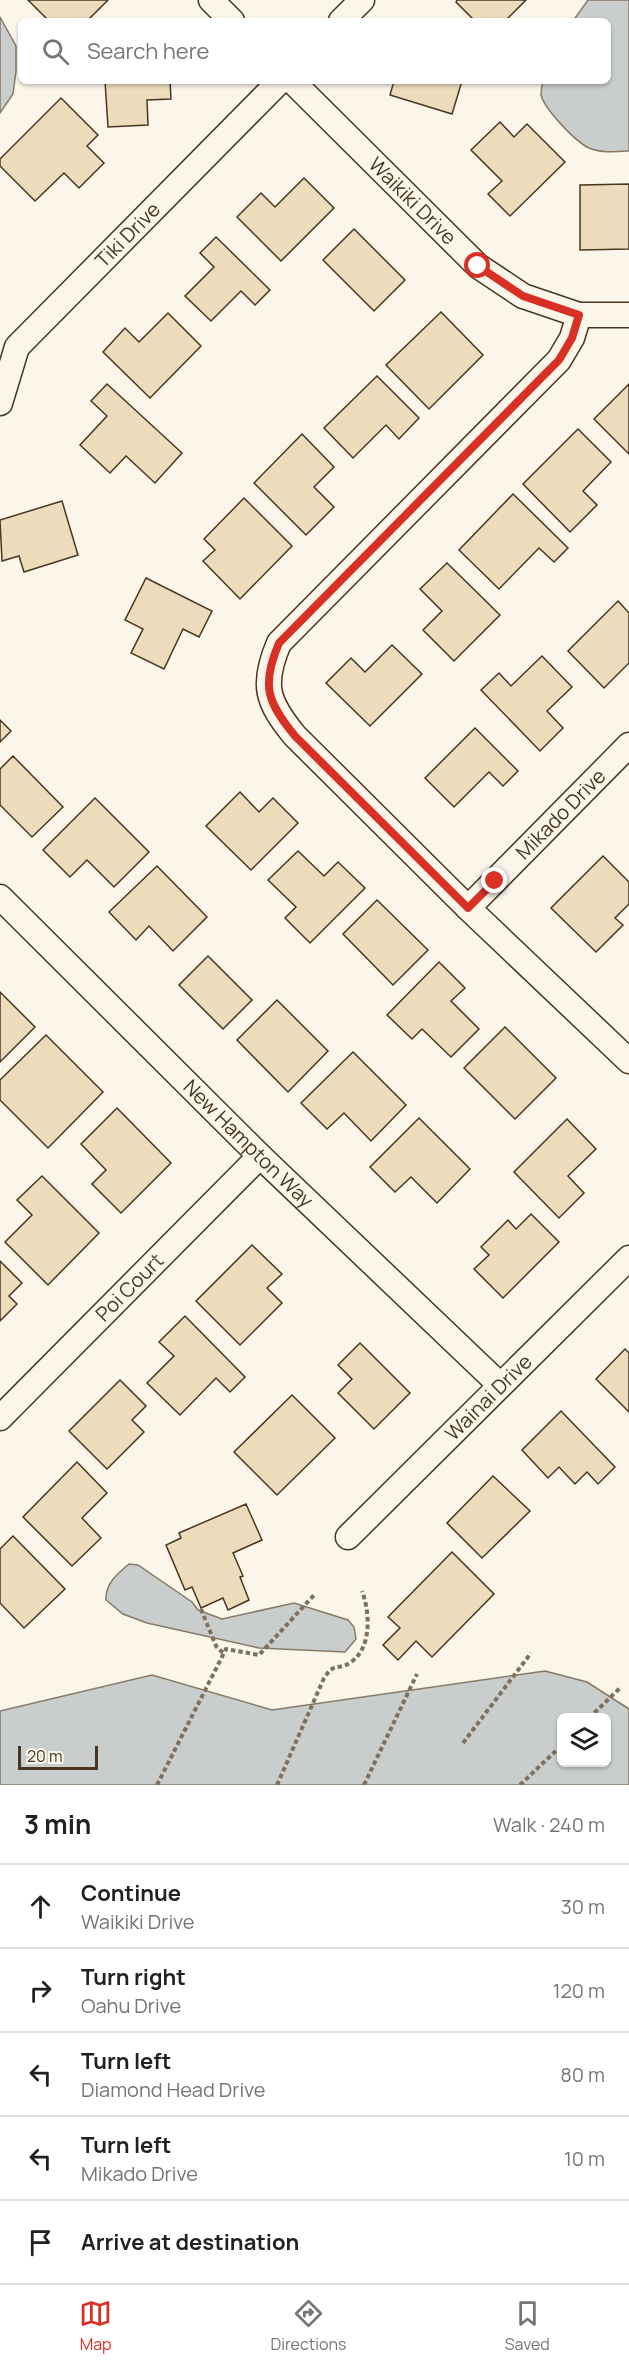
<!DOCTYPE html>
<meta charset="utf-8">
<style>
body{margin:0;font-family:Manrope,sans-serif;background:#f2f2f2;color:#202124}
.controls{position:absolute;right:18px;bottom:18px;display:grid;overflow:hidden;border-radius:9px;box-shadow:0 2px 4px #0004}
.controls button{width:54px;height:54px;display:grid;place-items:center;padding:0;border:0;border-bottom:2px solid #e0e0e0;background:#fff;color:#202124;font:30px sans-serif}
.scale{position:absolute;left:18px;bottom:15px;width:80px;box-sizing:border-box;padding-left:6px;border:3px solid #4a3520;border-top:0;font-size:16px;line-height:21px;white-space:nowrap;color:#4a3520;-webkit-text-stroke:4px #fbf6e9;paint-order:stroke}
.stop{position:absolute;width:18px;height:18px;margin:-14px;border:4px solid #d93025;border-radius:50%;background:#fff}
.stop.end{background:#d93025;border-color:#fff;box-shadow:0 2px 6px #0008}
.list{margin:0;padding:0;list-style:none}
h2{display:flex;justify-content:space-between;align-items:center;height:78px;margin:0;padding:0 24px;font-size:26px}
h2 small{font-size:20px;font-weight:400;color:#757577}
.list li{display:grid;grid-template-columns:39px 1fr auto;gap:18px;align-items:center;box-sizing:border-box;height:84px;padding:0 24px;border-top:2px solid #e0e0e0}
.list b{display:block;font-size:22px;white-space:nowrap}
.list p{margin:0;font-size:20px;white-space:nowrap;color:#757577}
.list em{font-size:20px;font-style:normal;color:#757577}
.icon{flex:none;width:33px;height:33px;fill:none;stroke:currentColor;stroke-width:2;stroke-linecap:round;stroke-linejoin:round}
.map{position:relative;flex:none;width:629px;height:1785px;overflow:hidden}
.search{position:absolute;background:#fff;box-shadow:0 2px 4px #0004;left:18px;right:18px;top:18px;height:66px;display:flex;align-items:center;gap:15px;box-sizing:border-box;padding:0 21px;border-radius:9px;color:#757577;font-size:22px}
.sheet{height:498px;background:#fff}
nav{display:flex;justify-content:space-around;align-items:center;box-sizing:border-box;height:84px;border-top:2px solid #e0e0e0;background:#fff;font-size:16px;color:#757577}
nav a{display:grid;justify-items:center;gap:3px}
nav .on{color:#d93025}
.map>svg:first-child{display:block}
</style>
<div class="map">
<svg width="629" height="1785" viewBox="0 0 629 1785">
<rect width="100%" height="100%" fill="#fbf6e9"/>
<g fill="#c9cecd" stroke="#887966" stroke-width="1.5" fill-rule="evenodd">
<path d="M588,0H629V151H627C615,152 601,153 589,148C576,142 545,110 541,95C541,91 542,85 543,81H608V21H573Z"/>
<path d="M0,17L16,46V71L13,94L0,113Z"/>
<path d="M129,1564L138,1565L192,1602L198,1610L222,1619L294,1603L348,1620L354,1627L356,1639L345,1652L259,1648L147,1623L123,1614L106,1600C105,1584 117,1574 129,1564Z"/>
<path d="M545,1671L587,1682L629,1709V1785H0V1711L152,1675L272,1710ZM562,1718H606V1762H562Z"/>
</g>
<g fill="#ecdcbc" stroke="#4a3520" stroke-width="1.5">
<path d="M28,0H108L87,21H49Z"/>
<path d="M457,0H526L505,21H475L456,2Z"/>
<path d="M105,81H170L171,99L147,100L148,125L108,127Z"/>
<path d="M394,81H462L452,114L390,95Z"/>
<path d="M61,98L98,135L87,146L104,163L79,188L64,173L35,201L0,166V159Z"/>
<path d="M500,122L514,137L527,124L565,162L510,216L488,194L502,181L471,150Z"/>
<path d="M304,178L334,208L281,261L237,217L261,193L275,207Z"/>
<path d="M629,184V249L580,250V185Z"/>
<path d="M354,229L405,280L374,311L323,260Z"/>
<path d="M216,237L270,290L255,305L241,291L211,321L185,296L214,267L200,253Z"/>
<path d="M441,312L483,355L429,409L386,365Z"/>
<path d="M168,313L201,346L150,398L103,352L125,328L139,342Z"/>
<path d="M377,376L419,418L399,439L386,425L353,458L324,428Z"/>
<path d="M107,384L182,453L155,483L126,456L110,473L80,445L107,416L91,401Z"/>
<path d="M629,384V454L594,419Z"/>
<path d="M578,429L611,462L583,491L597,505L570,532L523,484Z"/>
<path d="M302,434L334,467L314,487L334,507L306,535L254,483Z"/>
<path d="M513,494L568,548L554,562L539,548L499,589L459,550Z"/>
<path d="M244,498L292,546L240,599L203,561L215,550L204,539Z"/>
<path d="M62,501L78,555L24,572L19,556L2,561L0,520Z"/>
<path d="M447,563L500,615L454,661L423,630L442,611L420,589Z"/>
<path d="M146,578L212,611L199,637L183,629L164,669L131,653L143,629L125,620Z"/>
<path d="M618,601L629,613V663L604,688L568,651Z"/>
<path d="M392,645L422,674L370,726L326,683L351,658L365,672Z"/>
<path d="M542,656L572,687L547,711L563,728L540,751L481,690L499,673L511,686Z"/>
<path d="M0,720L11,731L0,742Z"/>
<path d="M475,728L518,771L503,786L489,772L454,807L425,778Z"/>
<path d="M13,756L63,807L32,837L0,805V769Z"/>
<path d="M240,792L259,812L273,798L298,823L251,870L206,826Z"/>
<path d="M95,798L149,852L114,887L87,860L70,877L43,850Z"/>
<path d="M298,851L324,876L338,862L365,888L310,943L285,918L296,907L268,880Z"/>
<path d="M603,856L629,882V904L615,918L623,925L596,952L551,908Z"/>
<path d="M157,866L207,917L173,951L149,926L136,940L109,912Z"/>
<path d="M377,900L428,950L393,985L343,934Z"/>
<path d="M208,956L252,1000L223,1029L179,985Z"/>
<path d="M439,962L465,988L451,1001L479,1029L451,1057L422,1029L412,1039L387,1015Z"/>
<path d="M0,992L35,1027L0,1062Z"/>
<path d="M277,1000L328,1051L288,1092L237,1040Z"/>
<path d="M505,1027L556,1078L515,1119L464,1068Z"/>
<path d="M46,1035L103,1092L48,1148L0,1100V1080Z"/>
<path d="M353,1052L406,1105L371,1141L344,1113L327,1129L301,1103Z"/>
<path d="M117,1108L171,1163L121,1213L92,1184L106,1170L81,1144Z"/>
<path d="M419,1118L470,1169L437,1203L411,1177L395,1192L370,1167Z"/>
<path d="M567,1119L596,1149L568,1176L584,1193L559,1218L514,1172Z"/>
<path d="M42,1176L99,1233L48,1285L5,1242L32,1215L17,1200Z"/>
<path d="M531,1214L559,1242L503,1298L474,1269L489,1255L481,1247L508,1220L516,1229Z"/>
<path d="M252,1245L282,1274L267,1288L282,1303L240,1345L196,1301Z"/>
<path d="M0,1261L22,1283L9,1296L17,1304L0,1321Z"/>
<path d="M185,1316L245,1377L230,1392L216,1378L180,1415L147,1383L174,1356L159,1342Z"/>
<path d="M360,1343L410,1393L374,1429L338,1393L352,1379L338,1365Z"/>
<path d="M625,1349L629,1353V1412L596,1379Z"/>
<path d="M120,1380L146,1406L132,1420L144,1432L107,1469L69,1431Z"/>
<path d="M292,1395L335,1438L277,1495L234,1452Z"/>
<path d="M561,1411L615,1467L598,1484L587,1472L575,1484L559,1467L548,1478L522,1450Z"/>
<path d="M77,1462L107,1493L82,1518L101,1538L72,1566L23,1517Z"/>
<path d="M493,1476L530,1511L482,1558L447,1523Z"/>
<path d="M246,1504L262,1540L233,1553L243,1576L240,1577L249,1600L228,1610L223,1598L201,1608L192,1587L185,1590L166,1545L181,1538L179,1533Z"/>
<path d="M13,1536L65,1589L24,1628L0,1603V1549Z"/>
<path d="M452,1552L494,1594L432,1657L416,1641L398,1660L383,1645L400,1628L388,1617Z"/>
</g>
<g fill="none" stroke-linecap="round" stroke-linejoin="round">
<g stroke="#4a3520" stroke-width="27">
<g id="street">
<path d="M211,0L232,21"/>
<path d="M341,21L362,0"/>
<path id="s1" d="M292,81L478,266L523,296L579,315"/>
<path d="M629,315H579L572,338L559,360L279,643C261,685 267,702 295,736L468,908L629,1061"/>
<path id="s2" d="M0,403L17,347L280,81"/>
<path id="s3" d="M0,897L260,1156L500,1385"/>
<path id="s4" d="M468,908L629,745"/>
<path id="s5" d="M0,1418L260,1156"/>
<path id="s6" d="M348,1537L629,1258"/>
</g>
</g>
<g stroke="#7f6f5c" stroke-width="4" stroke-dasharray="4.5 3" stroke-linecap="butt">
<path d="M201,1609L216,1646L224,1654"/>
<path d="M589,1718L620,1688"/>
<path d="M463,1743L531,1653"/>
<path d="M157,1785L226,1649L259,1655L315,1594"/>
<path d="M277,1785L324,1678C335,1661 339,1671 351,1662C372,1648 370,1612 362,1591"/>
<path d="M364,1785L417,1674"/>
<path d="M520,1785L562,1745"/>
</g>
<use href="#street" stroke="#fbf6e9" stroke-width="24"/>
</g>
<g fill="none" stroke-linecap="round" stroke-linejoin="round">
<path stroke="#d93025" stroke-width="8" d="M478,266L523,296L579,315L572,338L559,360L279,643C261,685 267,702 295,736L468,908L495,881"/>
</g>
<g text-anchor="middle" stroke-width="4.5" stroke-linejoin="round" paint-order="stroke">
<g font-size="20" fill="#4a3520" stroke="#fbf6e9">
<text dy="7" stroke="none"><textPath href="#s1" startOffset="170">Waikiki Drive</textPath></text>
<text dy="7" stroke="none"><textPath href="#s2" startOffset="216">Tiki Drive</textPath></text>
<text dy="7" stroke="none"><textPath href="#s4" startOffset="132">Mikado Drive</textPath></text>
<text dy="7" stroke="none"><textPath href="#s3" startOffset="350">New Hampton Way</textPath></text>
<text dy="7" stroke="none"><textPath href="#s5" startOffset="184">Poi Court</textPath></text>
<text dy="7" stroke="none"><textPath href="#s6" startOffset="198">Wainai Drive</textPath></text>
</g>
</g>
</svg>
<div class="controls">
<button><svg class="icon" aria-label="layers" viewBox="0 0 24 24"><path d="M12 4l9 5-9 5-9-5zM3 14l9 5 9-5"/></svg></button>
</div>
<div class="scale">20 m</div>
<div class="stop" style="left:478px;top:266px"></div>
<div class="stop end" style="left:495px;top:881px"></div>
<div class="search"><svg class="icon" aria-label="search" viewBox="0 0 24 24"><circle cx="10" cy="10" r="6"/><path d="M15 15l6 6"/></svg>Search here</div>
</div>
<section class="sheet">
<h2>3 min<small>Walk · 240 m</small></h2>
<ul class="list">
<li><svg class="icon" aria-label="ahead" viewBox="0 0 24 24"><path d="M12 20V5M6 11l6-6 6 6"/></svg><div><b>Continue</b><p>Waikiki Drive</p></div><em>30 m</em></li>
<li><svg class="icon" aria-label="right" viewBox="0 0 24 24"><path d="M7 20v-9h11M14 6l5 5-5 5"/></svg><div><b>Turn right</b><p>Oahu Drive</p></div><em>120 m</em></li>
<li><svg class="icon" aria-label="left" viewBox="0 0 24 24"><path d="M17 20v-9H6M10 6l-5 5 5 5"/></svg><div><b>Turn left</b><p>Diamond Head Drive</p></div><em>80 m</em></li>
<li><svg class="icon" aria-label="left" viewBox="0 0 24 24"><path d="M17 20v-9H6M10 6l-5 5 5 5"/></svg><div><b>Turn left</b><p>Mikado Drive</p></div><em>10 m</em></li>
<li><svg class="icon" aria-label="arrive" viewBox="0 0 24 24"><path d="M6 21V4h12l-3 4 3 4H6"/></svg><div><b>Arrive at destination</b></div></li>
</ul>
</section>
<nav>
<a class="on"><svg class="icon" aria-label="map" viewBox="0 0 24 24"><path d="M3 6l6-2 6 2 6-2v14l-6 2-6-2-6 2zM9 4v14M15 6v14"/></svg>Map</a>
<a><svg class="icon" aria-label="directions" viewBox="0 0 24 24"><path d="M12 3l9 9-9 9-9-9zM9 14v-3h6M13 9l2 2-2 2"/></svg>Directions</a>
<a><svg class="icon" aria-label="saved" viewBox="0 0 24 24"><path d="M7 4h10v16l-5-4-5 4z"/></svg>Saved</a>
</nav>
